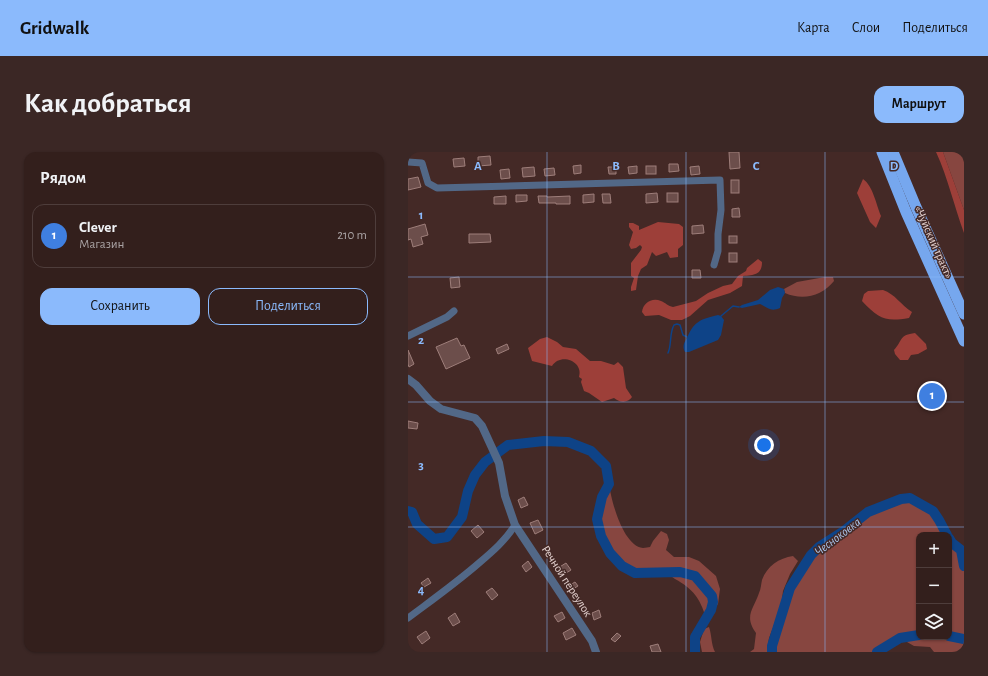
<!DOCTYPE html>
<html lang="ru">
<meta charset="utf-8">
<style>
body{margin:0;font-family:"Alegreya Sans",sans-serif;background:#3b2725;color:#f1f3f6}
.controls{position:absolute;right:12px;bottom:12px;display:grid;overflow:hidden;border-radius:8px;box-shadow:0 1px 3px #0004}
.controls button{width:36px;height:36px;display:grid;place-items:center;padding:0;border:0;border-bottom:1px solid #4e3d3b;background:#331f1c;color:#f1f3f6;font:20px sans-serif}
.you{position:absolute;left:356px;top:293px;width:14px;height:14px;margin:-10px;border:3px solid #fff;border-radius:50%;background:#1a73e8;box-shadow:0 0 0 6px #1a73e833}
.badge{display:grid;place-items:center;width:26px;height:26px;border-radius:50%;background:#8bbafc;color:#fff;font-size:13px;font-weight:700}
.pin{position:absolute;translate:-50% -50%;border:2px solid #fff;box-shadow:0 1px 4px #0006}
.list{margin:0;padding:0;list-style:none}
h2{display:flex;justify-content:space-between;align-items:center;height:52px;margin:0;padding:0 16px;font-size:17px}
h2 small{font-size:13px;font-weight:400;color:#a9a2a3}
.list li{display:grid;grid-template-columns:26px 1fr auto;gap:12px;align-items:center;box-sizing:border-box;height:64px;margin:0 8px 8px;padding:0 8px;border:1px solid #4e3d3b;border-radius:12px}
.list b{display:block;font-size:15px;white-space:nowrap}
.list p{margin:0;font-size:13px;white-space:nowrap;color:#a9a2a3}
.list em{font-size:13px;font-style:normal;color:#a9a2a3}
.actions{display:flex;gap:8px;padding:12px 16px}
.actions a{flex:1;padding:9px 0;border:1px solid #8bbafc;border-radius:12px;text-align:center;font-size:14px;color:#8bbafc}
.actions .main{background:#8bbafc;color:#111}
.icon{flex:none;width:22px;height:22px;fill:none;stroke:currentColor;stroke-width:2;stroke-linecap:round;stroke-linejoin:round}
.map{position:relative;flex:none;width:556px;height:500px;overflow:hidden;border-radius:12px}
header{display:flex;align-items:center;gap:24px;box-sizing:border-box;height:56px;padding:0 20px;background:#8bbafc;color:#111}
header strong{font-size:19px}
nav{display:flex;gap:22px;margin-inline-start:auto;font-size:14px}
.intro{display:flex;align-items:center;justify-content:space-between;box-sizing:border-box;height:96px;padding:0 24px}
h1{margin:0;font-size:28px}
.button{padding:10px 18px;border-radius:12px;background:#8bbafc;color:#111;font-size:14px;font-weight:700}
main{display:flex;gap:24px;padding:0 24px}
aside{flex:1;background:#331f1c;border-radius:12px;box-shadow:0 1px 3px #0004}
.map>svg:first-child{display:block}
</style>
<header>
<strong>Gridwalk</strong>
<nav><a>Карта</a><a>Слои</a><a>Поделиться</a></nav>
</header>
<div class="intro"><h1>Как добраться</h1><a class="button">Маршрут</a></div>
<main>
<aside>
<h2>Рядом<small></small></h2>
<ul class="list">
<li><span class="badge" style="background:#3f7fe0">1</span><div><b>Clever</b><p>Магазин</p></div><em>210 m</em></li>
</ul>
<div class="actions"><a class="main">Сохранить</a><a>Поделиться</a></div>
</aside>
<div class="map">
<svg width="556" height="500" viewBox="0 0 556 500">
<rect width="100%" height="100%" fill="#442926"/>
<g fill="#874640">
<path d="M535,0H556V58Z"/>
<path d="M417,125H425L426,129C414,144 395,149 377,141L376,137L389,130Z"/>
<path d="M201,332C203,348 215,394 235,396C238,396 240,395 242,395L245,389L253,379L259,382L261,388L258,398L266,405H281L291,409L308,424L312,437L310,452L298,466C292,446 285,437 267,427C263,424 258,421 253,420C245,420 234,423 226,420C209,414 188,385 189,367C189,355 195,342 201,332Z"/>
<path d="M502,346L525,359L531,368L539,383H511V485H541V386L544,391L553,398L556,410V499L553,500H526L522,495L506,494L492,486L469,500H364V494L382,436L403,403L411,395L436,379L460,360L493,347Z"/>
<path d="M385,404L390,409L382,422L375,439L373,455L361,486L359,500H342L346,497L348,481C336,464 345,458 351,441C353,437 353,432 354,428C359,414 371,406 385,404Z"/>
<path d="M301,475C304,484 303,492 307,500H294L292,490L296,477Z"/>
</g>
<g fill="#9d3f39">
<path d="M528,0H535L556,58V81C546,54 540,26 528,0Z"/>
<path d="M455,27C465,34 468,52 473,64L468,76L462,70L449,41Z"/>
<path d="M250,70L271,72L275,75V93L270,97V105L262,106L259,100L248,104L244,100L239,113L233,117L230,124L228,138L223,139V135L226,126L223,124V111L233,98L234,95L232,93L228,96L223,97L221,93L225,80L221,75V71H225L231,74V78Z"/>
<path d="M350,107L354,110C354,123 346,123 335,124L334,134L322,141L300,148L282,164L274,168H263L251,163L237,164L234,160C235,151 244,145 253,149C258,151 260,154 265,155L288,149L300,141L315,134L324,132L330,124L338,119L339,116Z"/>
<path d="M475,138C487,142 493,153 504,160L501,166C477,170 471,167 454,149L456,142L460,139Z"/>
<path d="M507,181L518,192L519,197L510,202L503,203L500,208H492L487,202L486,198C495,188 491,183 507,181Z"/>
<path d="M139,185L149,190L155,195L168,197L182,209H193L206,213L210,210L215,215L218,236L224,245C220,251 212,251 206,246L194,250L181,241L176,239L173,230L174,227L171,225C176,210 153,200 144,214L124,209L120,196L132,187Z"/>
</g>
<g fill="#0e4387">
<path d="M370,135L376,137L377,141L374,146L372,156C363,160 360,156 352,152L334,156L331,155L334,153L350,148L362,138Z"/>
<path d="M310,163L313,164L316,168L313,183L310,188L281,200H277C274,194 276,191 279,186C286,169 293,167 310,163Z"/>
</g>
<g fill="none" stroke-linecap="round" stroke-linejoin="round">
<g stroke="#0e4387" stroke-width="1.5">
<path d="M313,164L325,154L331,155"/>
<path d="M260,201C264,192 261,182 266,173L269,172L272,173L275,183L279,185"/>
</g>
<g stroke="#0e4387" stroke-width="10">
<path d="M0,359L4,360L9,372L26,387L39,385L54,365L60,339L67,323L77,310L100,293L136,289L160,290L183,299L198,314L201,332L194,345L189,367L193,384L202,401L214,414L227,421L272,420L287,424L304,444L305,450L303,458L287,485V500"/>
<path d="M541,386L544,391L553,398L556,414"/>
<path d="M541,484L556,487"/>
<path d="M364,500V494L382,436L403,403L411,395L436,379L460,360L493,347L502,346L525,359L531,368L539,383"/>
<path d="M469,500L492,486L511,483"/>
</g>
</g>
<g fill="#6c4e4b" stroke="#9e7e7a">
<path d="M321,0H331L332,16L322,17Z"/>
<path d="M82,4L83,13L70,14V5Z"/>
<path d="M56,6L57,14L46,15L45,7Z"/>
<path d="M261,12H270L271,19L261,20Z"/>
<path d="M173,13V21L166,22L165,14Z"/>
<path d="M229,14V21L221,22L220,15Z"/>
<rect x="238" y="14" width="10" height="8"/>
<path d="M291,14L292,22L283,23L282,15Z"/>
<path d="M126,15L127,24L115,25L114,16Z"/>
<path d="M200,15H208V22H201Z"/>
<path d="M146,16L147,23L137,24L136,17Z"/>
<path d="M101,17L102,26L93,27L92,18Z"/>
<path d="M10,25L13,35L0,38V27Z"/>
<rect x="323" y="28" width="8" height="13"/>
<path d="M249,41L250,50L238,51V42Z"/>
<rect x="259" y="41" width="11" height="9"/>
<path d="M186,42V50L175,51V43Z"/>
<path d="M194,42H202L203,51H195Z"/>
<path d="M108,43H119V49L108,50Z"/>
<path d="M98,44V52H86V45Z"/>
<path d="M130,44H139V45L162,44V52H148V51H131Z"/>
<path d="M331,56L332,65H324V57Z"/>
<path d="M17,72L20,83L13,85L15,92L5,95L3,87L0,88V77Z"/>
<path d="M295,73L296,81L284,82V74Z"/>
<path d="M61,82H82L83,90L61,91Z"/>
<rect x="321" y="84" width="8" height="7"/>
<rect x="321" y="101" width="8" height="9"/>
<path d="M284,118H292L293,126H284Z"/>
<path d="M51,125L52,135L43,136L42,126Z"/>
<path d="M49,186L53,194L56,193L62,206L38,217L28,195Z"/>
<path d="M99,192L101,197L90,202L88,197Z"/>
<path d="M0,198L6,212L1,215L0,212Z"/>
<path d="M531,238L535,247L523,251L519,244Z"/>
<path d="M0,269L10,271L9,277L0,276Z"/>
<path d="M116,345L120,353L113,356L110,348Z"/>
<path d="M130,368L135,378L127,382L122,371Z"/>
<path d="M70,373L76,380L69,386L63,379Z"/>
<path d="M120,409L124,415L118,420L114,414Z"/>
<path d="M158,411L163,418L155,423L150,416Z"/>
<path d="M20,426L23,431L16,435L13,431Z"/>
<path d="M167,430L170,434L165,437L162,433Z"/>
<path d="M84,436L90,443L84,448L78,440Z"/>
<path d="M191,458L193,465L186,468L184,461Z"/>
<path d="M154,460L157,466L150,470L146,464Z"/>
<path d="M47,461L52,470L45,474L40,466Z"/>
<path d="M164,476L168,483L158,488L155,481Z"/>
<path d="M18,479L22,486L14,492L9,485Z"/>
<path d="M209,481L213,484L207,490L203,487Z"/>
<path d="M250,492L253,500H244L242,494Z"/>
</g>
<g fill="none" stroke-linecap="round" stroke-linejoin="round">
<g stroke="#526887" stroke-width="7">
<path d="M0,10L14,11L20,31L29,36L312,28L313,58L310,82V99L306,113"/>
<path d="M0,184L39,165L46,159"/>
<path d="M0,466C24,448 48,431 71,411C84,400 98,388 107,373"/>
</g>
<path stroke="#526887" stroke-width="8" d="M0,227L8,233L22,249L33,257L67,266L74,274L91,311L97,344L107,373L184,489L188,500"/>
<g stroke="#76a7ee" stroke-width="11">
<path d="M474,0L498,60L556,189"/>
<path d="M485,0L508,55L556,162"/>
</g>
</g>
<path fill="none" stroke="#8bbafc" stroke-width="1" stroke-opacity="0.55" d="M139,0V500M278,0V500M417,0V500M0,125H556M0,250H556M0,375H556"/>
<g text-anchor="middle" stroke-width="3" stroke-linejoin="round" paint-order="stroke">
<g font-size="12" fill="#e3d1cf" stroke="#442926">
<text transform="translate(526 90) rotate(66)" y="4">«Чуйский тракт»</text>
<text transform="translate(159 429) rotate(57)" y="4">Речной переулок</text>
</g>
<g font-size="13" font-style="italic" fill="#acc7ee" stroke="#442926">
<text transform="translate(429 384) rotate(-37)" y="5">Чесноковка</text>
</g>
</g>
<g font-size="13" text-anchor="middle" font-weight="bold" fill="#8bbafc" stroke="#442926" stroke-width="3" stroke-linejoin="round" paint-order="stroke">
<text x="70" y="18">A</text>
<text x="208" y="18">B</text>
<text x="348" y="18">C</text>
<text x="486" y="18">D</text>
<text x="13" y="67">1</text>
<text x="13" y="192">2</text>
<text x="13" y="317">3</text>
<text x="13" y="442">4</text>
</g>
</svg>
<div class="controls">
<button>+</button>
<button>−</button>
<button><svg class="icon" aria-label="layers" viewBox="0 0 24 24"><path d="M12 4l9 5-9 5-9-5zM3 14l9 5 9-5"/></svg></button>
</div>
<div class="you"></div>
<div class="pin badge" style="left:524px;top:244px;background:#3f7fe0">1</div>
</div>
</main>
